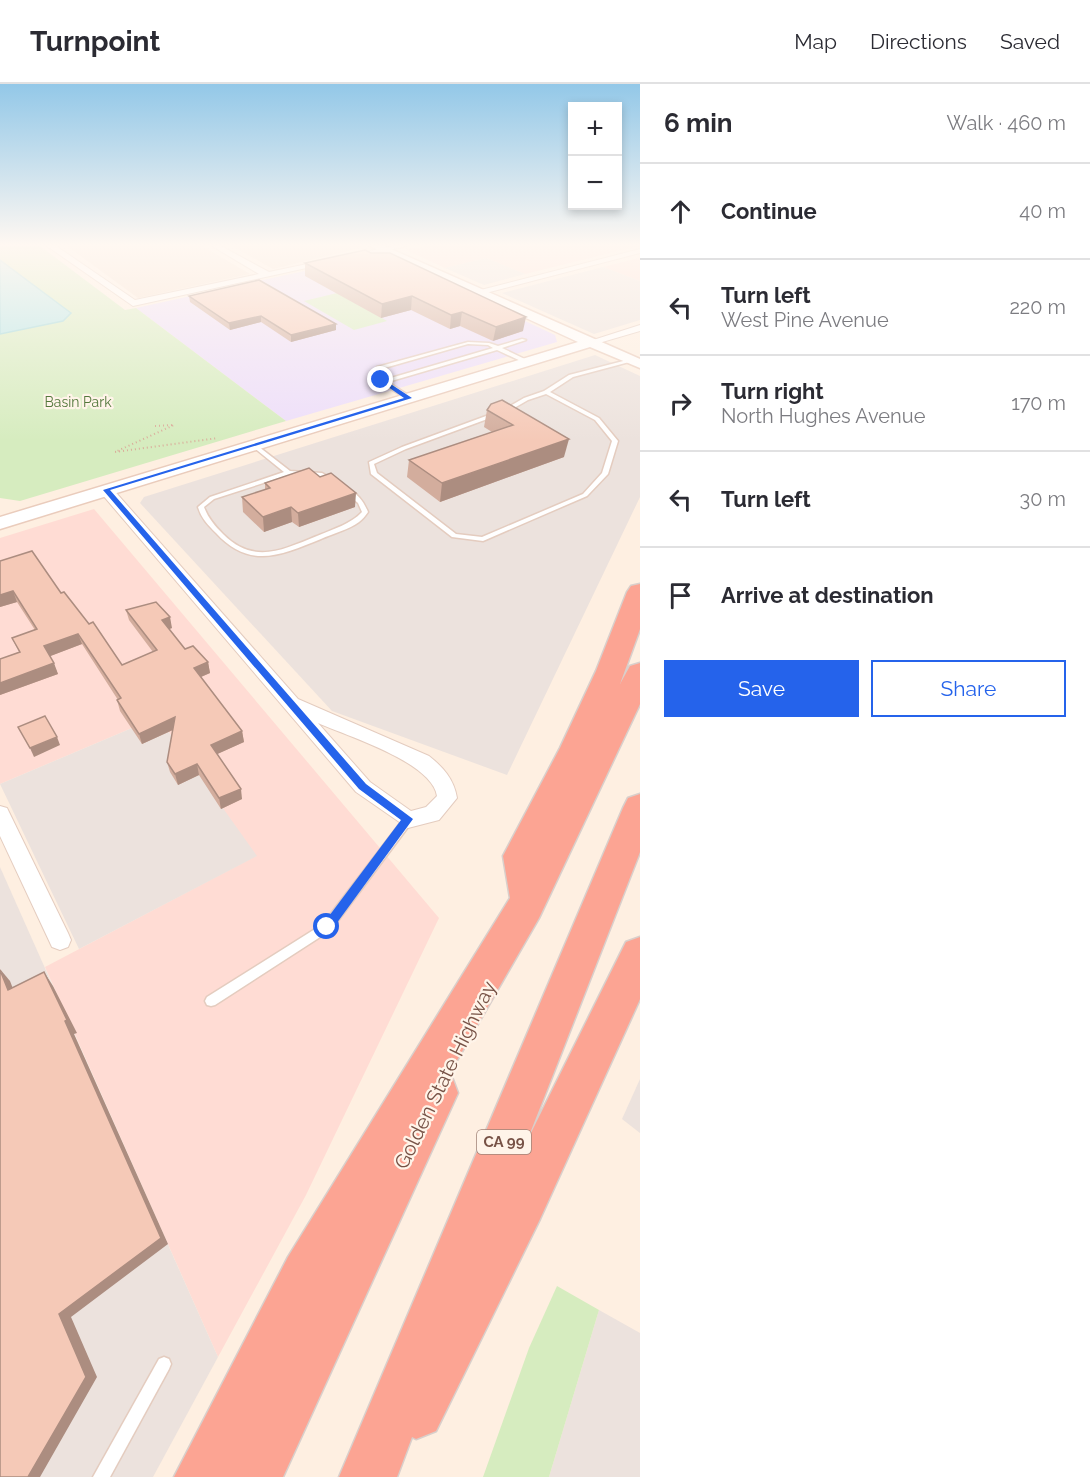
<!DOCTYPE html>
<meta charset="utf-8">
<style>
body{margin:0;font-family:Raleway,sans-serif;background:#f2f2f3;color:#2b2b33}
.controls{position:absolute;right:18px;top:18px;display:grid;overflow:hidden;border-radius:0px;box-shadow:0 3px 9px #0003}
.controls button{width:54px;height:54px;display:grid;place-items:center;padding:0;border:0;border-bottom:2px solid #e1e1e2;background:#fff;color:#2b2b33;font:30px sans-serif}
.stop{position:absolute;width:18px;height:18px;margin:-14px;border:4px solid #2563eb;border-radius:50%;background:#fff}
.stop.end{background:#2563eb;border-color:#fff;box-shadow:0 2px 6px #0008}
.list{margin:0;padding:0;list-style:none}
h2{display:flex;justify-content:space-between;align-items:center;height:78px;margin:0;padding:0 24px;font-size:26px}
h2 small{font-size:20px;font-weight:400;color:#7c7c81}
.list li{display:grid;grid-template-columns:39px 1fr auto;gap:18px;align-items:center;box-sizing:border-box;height:96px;padding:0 24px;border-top:2px solid #e1e1e2}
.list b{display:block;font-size:22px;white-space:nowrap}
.list p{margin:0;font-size:20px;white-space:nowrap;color:#7c7c81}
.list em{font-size:20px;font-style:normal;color:#7c7c81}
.actions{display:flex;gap:12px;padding:18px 24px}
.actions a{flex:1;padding:14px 0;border:2px solid #2563eb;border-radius:0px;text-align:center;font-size:21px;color:#2563eb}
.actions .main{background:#2563eb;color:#fff}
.icon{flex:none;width:33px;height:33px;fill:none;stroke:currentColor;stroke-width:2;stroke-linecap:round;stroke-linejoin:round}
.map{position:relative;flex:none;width:640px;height:1393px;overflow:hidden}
header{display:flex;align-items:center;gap:36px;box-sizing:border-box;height:84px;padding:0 30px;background:#fff;border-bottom:2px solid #e1e1e2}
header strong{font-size:28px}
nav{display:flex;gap:33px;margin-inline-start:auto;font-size:21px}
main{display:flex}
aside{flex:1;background:#fff}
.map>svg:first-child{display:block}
</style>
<header>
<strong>Turnpoint</strong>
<nav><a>Map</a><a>Directions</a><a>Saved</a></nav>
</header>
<main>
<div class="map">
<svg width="640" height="1393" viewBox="0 0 640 1393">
<rect width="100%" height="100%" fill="#feefe1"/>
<g fill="#f6e0cf">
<path d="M67,162H202L250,190L138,214Z"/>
<path d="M232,162H360L364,163L273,185Z"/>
</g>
<g fill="#ffdcd4">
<path d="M426,162H639L525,190L486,174L445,184L406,166Z"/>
<path d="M640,174V197L603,183L639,174Z"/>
<path d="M94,425L439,834L306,1111L218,1273L45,883L256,772L158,633L0,700V454Z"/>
</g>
<g fill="#ece2dd">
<path d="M486,174L525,190L484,201L445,184Z"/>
<path d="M603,183L640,197V236L594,250L502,209Z"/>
<path d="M595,271L640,292V413L507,691L332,627L140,419L144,413Z"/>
<path d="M158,633L257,772L79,865L0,700Z"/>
<path d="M0,783L218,1273L153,1393H0Z"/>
<path d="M640,995V1049L622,1035Z"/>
<path d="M599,1226L640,1249V1393H549Z"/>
</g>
<path fill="#eddefa" d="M382,170L555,251L557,258L286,337L136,224Z"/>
<g fill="#d6ecbf">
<path d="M0,162H40L125,226L136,224L286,337L20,417L0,414Z"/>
<path d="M337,209L387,237L354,246L304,217Z"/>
<path d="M557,1202L599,1226L549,1393H483L529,1264Z"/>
</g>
<path fill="#b4e6e8" stroke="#9ad8db" stroke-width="1.5" d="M0,176L71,229L63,237L0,250Z"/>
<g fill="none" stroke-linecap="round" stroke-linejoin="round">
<g stroke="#e4ccbf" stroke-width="3">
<g id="lane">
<path d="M522,255L526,256L502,264L529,277V279H525L497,266L388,298L411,313L412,314L409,316L381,299L374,290L377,283L468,258L489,259L498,262ZM468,260L488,261L493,264L384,296L379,290L381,285Z"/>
<path d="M631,275H633V277L573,293L550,308L599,334L618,357L608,390L587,412L483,457L452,453L371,390L369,378L402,363L505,325L524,314L544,307L569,291ZM546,310L595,336L612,357L602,389L583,410L482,453L456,450L377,389L374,380L406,365L509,327L528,316Z"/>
<path d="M254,359L290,387L322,389L336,397L331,398L321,393L288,391L214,415L204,423C208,434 215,442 223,450C254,481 282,466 317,452C333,445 351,440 362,428L358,419L345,408V406C356,406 364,418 368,428C366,431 362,436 359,438C350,445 332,450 321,455C281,471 250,486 216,449C208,441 201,434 198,423L210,413L284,388L252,362L251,361Z"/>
<path d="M408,732L411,733L413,736L411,739L331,846L215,921L211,922L207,921L205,917L207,913L323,840L405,733Z"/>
<path d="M164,1273L169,1275L171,1280L169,1285L110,1393H93L159,1275Z"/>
</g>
</g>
<g stroke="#e4ccbf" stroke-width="2">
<g id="street">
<path d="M47,162H56L135,216L259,190L212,162H221L269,188L393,162H407L133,222Z"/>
<path d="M640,165V169L478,211L473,208Z"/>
<path d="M640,241V247L592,261L587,258Z"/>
<path d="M106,402L111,403L298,615L429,672C443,683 454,695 457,714L439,736L408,744L356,708L101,409L99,406ZM318,639C347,652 432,678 437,712L426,723L411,727L370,698Z"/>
<path d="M0,722L7,724L68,849L71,856L68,863L60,866L52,863L0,752Z"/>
</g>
</g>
<g stroke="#eaccbc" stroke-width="3">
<path id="secondary" d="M370,162H384L640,275V284L590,263L0,445V433L578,258Z"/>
</g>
<g stroke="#d9cfcb" stroke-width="3">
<g id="highway">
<path d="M640,500V545L620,600L630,582L640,579V620L539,834L448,992L452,993L458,1009L283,1393H174L288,1173L510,814L503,772L560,664L596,587L627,508L631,502Z"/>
<path d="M640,710V768L527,1057L626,858L640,853V915L540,1135L436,1347L416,1355L412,1353L397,1393H339L623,724L628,714Z"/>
</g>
</g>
<path stroke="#daac9a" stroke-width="2" stroke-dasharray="1 3" stroke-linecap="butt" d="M155,342L174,341L115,368L218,354"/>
<use href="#lane" fill="#fff" fill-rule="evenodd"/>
<use href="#street" fill="#fff" fill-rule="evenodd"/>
<use href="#secondary" fill="#fff" fill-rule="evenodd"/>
<use href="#highway" fill="#fca493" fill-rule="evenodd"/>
</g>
<g fill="#d3ad9d">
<path d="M305,179L523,247L493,257L460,242L450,245L411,226L381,234L305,192Z"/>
<path d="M189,212L336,240V246L291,258L261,238L230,246L190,218Z"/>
<path d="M487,326L564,373L440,418L407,393L409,376L492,348L484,343Z"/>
<path d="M265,399L355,423L299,443L292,438L264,448L243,428L242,413L265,406Z"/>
<path d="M0,477L61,509L122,581L153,568L129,536L126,526L172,544L169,545L185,565L208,578L210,589L201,593L242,647L244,658L217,670L242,715L221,725L199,691L178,701L170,688L167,678L173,646L142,660L120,627L117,616H118L82,560L50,572L58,590L0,611V575L19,568L12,554L35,546L17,518L0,523Z"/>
</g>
<g fill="#ac8d80">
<path d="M412,212L411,226L381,234L382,220Z"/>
<path d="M462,228L460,242L450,245L451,231Z"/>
<path d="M261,232V238L230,246L229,239Z"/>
<path d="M526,233L523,247L493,257L496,243Z"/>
<path d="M336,240V246L291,258V251Z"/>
<path d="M569,355L564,373L440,418L442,399Z"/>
<path d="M356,409L355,423L299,443L298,429Z"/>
<path d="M291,423L292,438L264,448L263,433Z"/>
<path d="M13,507L17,518L0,523V511Z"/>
<path d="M170,533L172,544L164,547L162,536Z"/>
<path d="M78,550L82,560L48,573L44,562Z"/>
<path d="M208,578L210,589L196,595L194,584Z"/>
<path d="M54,579L58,590L0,611V599Z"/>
<path d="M175,633L177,644L142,660L139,650Z"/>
<path d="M242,647L244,658L213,672L211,661Z"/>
<path d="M57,653L60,661L34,673L30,664Z"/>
<path d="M197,680L199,691L178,701L175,690Z"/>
<path d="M241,705L242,715L221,725L219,714Z"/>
<path d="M0,885L10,897L19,920L8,906Z"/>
<path d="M44,888L53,902L77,949L74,950L168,1160L71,1233L97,1293L40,1393H28L59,1230Z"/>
</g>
<g fill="#f5c9b7" stroke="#ac8d80" stroke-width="1.5">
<path d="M365,166L371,169H390L526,233L496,243L462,228L451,231L412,212L382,220L305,179Z"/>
<path d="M259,196L336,240L291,251L261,232L229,239L189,212Z"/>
<path d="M502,316L569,355L442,399L409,376L513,341L487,326L491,320Z"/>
<path d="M309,384L320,393L331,389L356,409L298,429L291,423L263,433L242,413L270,404L265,399Z"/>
<path d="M32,467L61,509L64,508L89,540L93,538L122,581L157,566L126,526L156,518L170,533L162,536L185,565L193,562L208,578L194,584L242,647L211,661L241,705L219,714L197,680L175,690L167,678L175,633L139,650L117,616L121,614L78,550L44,562L54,579L0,599V575L20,568L12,554L37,545L13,507L0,511V477Z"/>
<path d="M45,632L57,653L30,664L18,643Z"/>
<path d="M0,886L8,906L44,888L67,936L65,937L161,1154L59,1230L86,1293L28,1393H0Z"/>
</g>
<linearGradient id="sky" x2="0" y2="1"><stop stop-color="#93c8e8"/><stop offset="0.45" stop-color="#fff8f2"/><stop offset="1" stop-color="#fff8f2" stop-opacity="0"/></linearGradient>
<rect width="640" height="357" fill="url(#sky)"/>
<path fill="#2563eb" d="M383,295L412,314L110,406L366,700L413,735L331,847L327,848L323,847V840L401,736L359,705L103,406L404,314L378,296Z"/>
<g text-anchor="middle" stroke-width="4.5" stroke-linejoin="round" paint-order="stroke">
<g font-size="14" fill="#53773b" stroke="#fff4e9">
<text x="78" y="323">Basin Park</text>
</g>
<rect fill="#fff4e9" stroke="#a08377" stroke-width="1.5" x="477" y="1046" width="54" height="24" rx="4.5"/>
<g font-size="15" font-weight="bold" fill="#775246">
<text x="504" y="1063">CA 99</text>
</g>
<g font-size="20" fill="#775246" stroke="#fff4e9">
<text transform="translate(445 991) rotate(-64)" y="7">Golden State Highway</text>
</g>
</g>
</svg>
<div class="controls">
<button>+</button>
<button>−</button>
</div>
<div class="stop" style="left:327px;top:843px"></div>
<div class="stop end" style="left:381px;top:296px"></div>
</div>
<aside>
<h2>6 min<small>Walk · 460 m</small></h2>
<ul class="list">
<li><svg class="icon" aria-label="ahead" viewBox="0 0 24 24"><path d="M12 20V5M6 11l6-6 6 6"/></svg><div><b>Continue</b></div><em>40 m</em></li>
<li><svg class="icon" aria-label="left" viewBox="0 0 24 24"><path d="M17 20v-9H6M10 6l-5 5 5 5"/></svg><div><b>Turn left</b><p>West Pine Avenue</p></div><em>220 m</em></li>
<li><svg class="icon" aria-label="right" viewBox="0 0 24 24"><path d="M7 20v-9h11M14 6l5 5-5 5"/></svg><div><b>Turn right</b><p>North Hughes Avenue</p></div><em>170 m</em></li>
<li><svg class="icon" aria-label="left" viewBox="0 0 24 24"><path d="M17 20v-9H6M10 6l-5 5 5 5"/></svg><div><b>Turn left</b></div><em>30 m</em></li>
<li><svg class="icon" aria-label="arrive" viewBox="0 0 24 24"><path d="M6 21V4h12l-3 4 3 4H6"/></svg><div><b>Arrive at destination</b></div></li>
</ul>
<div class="actions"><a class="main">Save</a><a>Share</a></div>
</aside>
</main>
